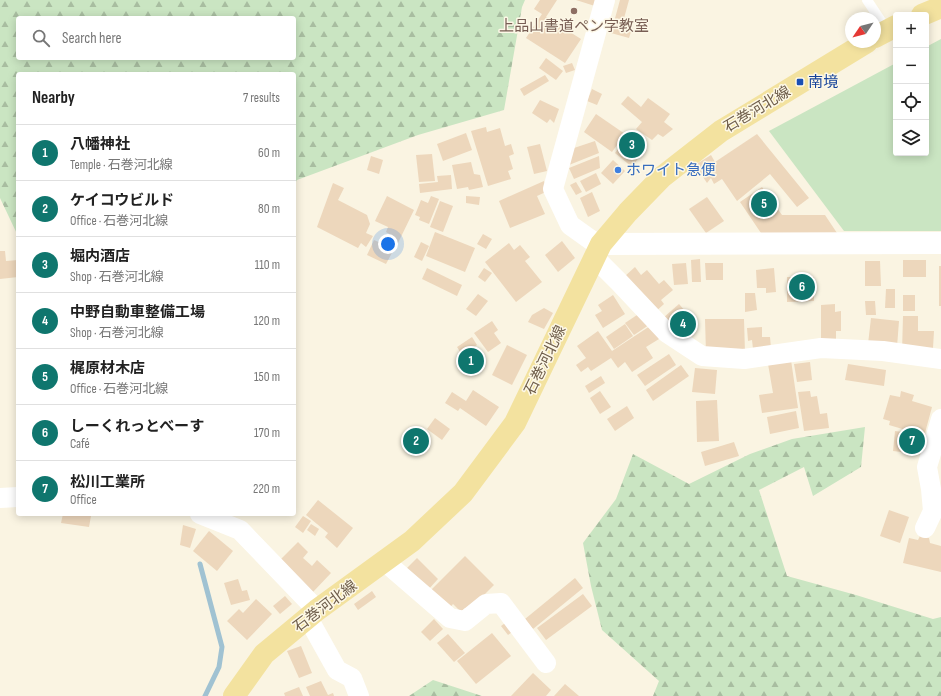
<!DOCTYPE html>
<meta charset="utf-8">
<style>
body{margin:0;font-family:"Sofia Sans Condensed","Noto Sans JP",sans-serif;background:#f2f2f2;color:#222}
.controls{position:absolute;right:12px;top:12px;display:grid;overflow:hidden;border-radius:4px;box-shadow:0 2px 10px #0003}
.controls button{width:36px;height:36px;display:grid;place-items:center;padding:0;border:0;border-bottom:1px solid #e0e0e0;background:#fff;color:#222;font:20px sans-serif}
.compass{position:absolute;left:845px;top:12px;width:36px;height:36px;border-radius:50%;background:#fff;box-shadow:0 2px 10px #0003;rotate:235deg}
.you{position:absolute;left:388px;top:244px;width:14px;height:14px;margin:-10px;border:3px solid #fff;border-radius:50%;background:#1a73e8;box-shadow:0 0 0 6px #1a73e833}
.badge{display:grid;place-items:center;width:26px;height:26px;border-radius:50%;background:#0f766e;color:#fff;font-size:13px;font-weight:700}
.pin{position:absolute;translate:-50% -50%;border:2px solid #fff;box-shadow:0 1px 4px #0006}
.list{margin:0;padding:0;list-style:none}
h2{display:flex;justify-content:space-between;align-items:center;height:52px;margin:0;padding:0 16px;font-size:17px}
h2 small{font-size:13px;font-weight:400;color:#767676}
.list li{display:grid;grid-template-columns:26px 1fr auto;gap:12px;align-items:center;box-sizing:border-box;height:56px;padding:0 16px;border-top:1px solid #e0e0e0}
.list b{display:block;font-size:15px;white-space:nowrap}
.list p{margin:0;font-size:13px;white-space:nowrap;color:#767676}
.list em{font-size:13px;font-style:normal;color:#767676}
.icon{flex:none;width:22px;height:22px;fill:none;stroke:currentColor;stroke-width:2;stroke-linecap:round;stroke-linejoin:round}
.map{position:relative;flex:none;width:941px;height:696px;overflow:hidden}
.search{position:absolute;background:#fff;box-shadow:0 2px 10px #0003;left:16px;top:16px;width:280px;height:44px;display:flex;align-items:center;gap:10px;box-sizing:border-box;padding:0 14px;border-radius:4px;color:#767676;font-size:15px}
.panel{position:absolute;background:#fff;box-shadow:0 2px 10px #0003;left:16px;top:72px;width:280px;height:444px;border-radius:4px}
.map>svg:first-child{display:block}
</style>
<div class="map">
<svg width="941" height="696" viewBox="0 0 941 696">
<defs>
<pattern id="forest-firs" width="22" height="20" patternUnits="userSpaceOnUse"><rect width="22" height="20" fill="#cae5c2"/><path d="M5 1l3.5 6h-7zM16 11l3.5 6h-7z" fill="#a8bda0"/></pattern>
</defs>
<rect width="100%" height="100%" fill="#faf4e2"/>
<path fill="#cae5c2" d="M941,39V231H844L769,131L896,63V153H926V47Z"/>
<g fill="url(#forest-firs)" fill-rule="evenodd">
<path d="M0,0H525L522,7L504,110L418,135L297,180L294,185V74H18V236L0,198ZM18,18H294V58H18Z"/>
<path d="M865,427L861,467L813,496L804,467L759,490L787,576L856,595L933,619L941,617V696H653L659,681L602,630L591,586L583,543L616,499L633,454L689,484L750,454L792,439Z"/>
<path d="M433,680L482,696H483H409Z"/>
</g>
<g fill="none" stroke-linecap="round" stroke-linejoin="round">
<path stroke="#a0c2d2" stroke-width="5" d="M200,564L222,647L219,667L205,696"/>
</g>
<g fill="#edd7bc">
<path d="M540,0H557L546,17L581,39L565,63L526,38L542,14L534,9Z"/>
<path d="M576,0H600L598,7Z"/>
<path d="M620,0H629L623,22L633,25L629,38L611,33Z"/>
<path d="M546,58L563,71L556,80L539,68Z"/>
<path d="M572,63L575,70L566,73L563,66Z"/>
<path d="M545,75L549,81L524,96L520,89Z"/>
<path d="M592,89L602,94L597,105L587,101Z"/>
<path d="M628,96L641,107L648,98L670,114L664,122L673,129L663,137L658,134L652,140L636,129L642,122L621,104Z"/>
<path d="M540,100L559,109L554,123L550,119L547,123L532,113Z"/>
<path d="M596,114L625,134L612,152L584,132Z"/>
<path d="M486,127L487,132L500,128L505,146L511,144L514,154L509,156L513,169L508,171L511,179L488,186L471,131Z"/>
<path d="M466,133L472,150L443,161L437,144Z"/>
<path d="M630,133L647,146L632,167L615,153Z"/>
<path d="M757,134L809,198L797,207L770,174L737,201L722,179L714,184L711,178L707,183L695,165L711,155L715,162Z"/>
<path d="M595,141L599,153L569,165L571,149Z"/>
<path d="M540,144L547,171L534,174L527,147Z"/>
<path d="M432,154L435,181L419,182L416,155Z"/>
<path d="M371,156L383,160L379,174L367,170Z"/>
<path d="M599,156L600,168L574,179L569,168Z"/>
<path d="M613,160L625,171L613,184L601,173Z"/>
<path d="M471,162L474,174L480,175L483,187L469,190L468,187L457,189L452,165Z"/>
<path d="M596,173L601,184L586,192L580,181Z"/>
<path d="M451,175L452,189L420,193L419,184L438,182L437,176Z"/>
<path d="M544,181L548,191L537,196L545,214L510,228L499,201Z"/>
<path d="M576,182L582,192L576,195L570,185Z"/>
<path d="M333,183L344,188L338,200L367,215L370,224L366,233L373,236L366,247L361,243L358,248L317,227Z"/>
<path d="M762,187L782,215H825L839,236H763L740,202Z"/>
<path d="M592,192L600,211L588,217L580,198Z"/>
<path d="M387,196L414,210L398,243L389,238L391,235L386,232L388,227L375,221Z"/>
<path d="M431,196L439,199L429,224L419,220L420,217L415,215L421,200L428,203Z"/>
<path d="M466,196L480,197L479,205L466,203Z"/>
<path d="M707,197L724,221L706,233L689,209Z"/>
<path d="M440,201L453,206L443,232L430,227Z"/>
<path d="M435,232L475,248L465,272L426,256Z"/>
<path d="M483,234L492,239L486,249L477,244Z"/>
<path d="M374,240L394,249L386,264L367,255Z"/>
<path d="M562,241L575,258L558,272L545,255Z"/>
<path d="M421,242L429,246L422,261L414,257Z"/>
<path d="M509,243L514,250L520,245L530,257L525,261L542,282L516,302L485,262Z"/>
<path d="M0,251H5L6,261L18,260V277L0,279Z"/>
<path d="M700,259L701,282H692L691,260Z"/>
<rect x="903" y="260" width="23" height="17"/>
<path d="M865,261H880L881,286H865Z"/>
<path d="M686,263L688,284L674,285L672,264Z"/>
<path d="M705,263H723V280H706Z"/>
<rect x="939" y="266" width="2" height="40"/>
<path d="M635,267L641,275L647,270L659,284L664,280L673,290L661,300L664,304L654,313L624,277Z"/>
<path d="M427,268L462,285L457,296L422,279Z"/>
<path d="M484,268L492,273L485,282L478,277Z"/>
<path d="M774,268L776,292L766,293V288H757L756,270Z"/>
<path d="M787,277H814V301L787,302Z"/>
<path d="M886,289H895V308H885Z"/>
<path d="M745,293H755L757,310L745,312Z"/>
<path d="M478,294L488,301L476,316L466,309Z"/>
<path d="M613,295L625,314L603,328L595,315L602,311L598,305Z"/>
<rect x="903" y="295" width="12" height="16"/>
<path d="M865,301H875L876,315H866Z"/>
<path d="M679,304L698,326L682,340L663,318Z"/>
<path d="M835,304V312L841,311V331H836V339H821V305Z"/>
<path d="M544,308L553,313L544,329L528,322L532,315Z"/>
<path d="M640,313L649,325L634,335L625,323Z"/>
<path d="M903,316H918V331H934L933,348L902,352Z"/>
<path d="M871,318L899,321L897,347L868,344Z"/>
<path d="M705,319H744L745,353H706Z"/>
<path d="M492,321L498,330L494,333L501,343L488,352L474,333Z"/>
<path d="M625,324L633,336L614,349L606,337Z"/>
<path d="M650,326L659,339L646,347L653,358L632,372L625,362L618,368L611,358L591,371L588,367L581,372L576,365L586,358L577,346L598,331L612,351Z"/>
<path d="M762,327V337H770L771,348L753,349L752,340L748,341L747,328Z"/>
<path d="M472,337L477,345L473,348L475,351L464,358L457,347Z"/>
<path d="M507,345L527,355L512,385L492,375Z"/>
<path d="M669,354L676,365L645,386L637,375Z"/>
<path d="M791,360L798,408L762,413L759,395L773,393L768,364Z"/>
<path d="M810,362L812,380L797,382L794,364Z"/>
<path d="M848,364L886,370L884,386L845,380Z"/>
<path d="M681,365L689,376L653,401L646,390Z"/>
<path d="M695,368L717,370L715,394L692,392Z"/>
<path d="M601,376L605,383L589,393L585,386Z"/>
<path d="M473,390L499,407L486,426L460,408L458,411L445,403L452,392L466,401Z"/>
<path d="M600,391L611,407L600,414L590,398Z"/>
<path d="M810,391L811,397L817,396L820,414L827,413L829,428L804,431L798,392Z"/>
<path d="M901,391L914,395L912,401L932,407L925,433L916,431V433L889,425L890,421L883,419L890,395L900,397Z"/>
<path d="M717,400L719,441L697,442L696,401Z"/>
<path d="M627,406L634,418L615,431L607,419Z"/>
<path d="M796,411L799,428L770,434L767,417Z"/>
<path d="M435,418L450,429L442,440L427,429Z"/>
<path d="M895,431L927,435L925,455L893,451Z"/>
<path d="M734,442L739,456L705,466L701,452Z"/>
<path d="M318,500L353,528L337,548L325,537L328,533L306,515Z"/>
<path d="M889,510L909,517L900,543L880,536Z"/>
<path d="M63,514H77L91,516L89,527L61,523Z"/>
<path d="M303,516L311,521L303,533L295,527Z"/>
<path d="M311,524L319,529L315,536L307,530Z"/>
<path d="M183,525L196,529L190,548L180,545Z"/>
<path d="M209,531L233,551L217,571L193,551Z"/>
<path d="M920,536L929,538L930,543L941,546V572L903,563L909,538L918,540Z"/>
<path d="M298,542L308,552L303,558L312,566L317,560L331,573L313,592L280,560Z"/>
<path d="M465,556L494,585L468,611L465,608L461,612L453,604L447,611L429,592Z"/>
<path d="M417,558L438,579L426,592L405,570Z"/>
<path d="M575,578L583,588L533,629L525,619Z"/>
<path d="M238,579L242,591L247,590L250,600L231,605L224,583Z"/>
<path d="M372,591L376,597L358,610L354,604Z"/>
<path d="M583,594L592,606L546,640L537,628Z"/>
<path d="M285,596L292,604L280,614L273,606Z"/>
<path d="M256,599L272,614L247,640L227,621L239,609L243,613Z"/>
<path d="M434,619L443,629L430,641L421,632Z"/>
<path d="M508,621L515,630L508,635L501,626Z"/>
<path d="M492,633L511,656L476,684L457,661Z"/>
<path d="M448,634L465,653L454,662L437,643Z"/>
<path d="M301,646L312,673L299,678L287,651Z"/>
<path d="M533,673L551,690L546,696H511Z"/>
<path d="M321,681L328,695L333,693L334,696H310L306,687Z"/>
<path d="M565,684L579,696H554Z"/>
<path d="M299,687L303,696H285L284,693Z"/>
</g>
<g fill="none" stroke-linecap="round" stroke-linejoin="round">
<path stroke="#fff" stroke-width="10" d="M867,0L887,30"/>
<g stroke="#fff" stroke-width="20">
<path d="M601,244L591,240L570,225L553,189L605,0"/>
<path d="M595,258L619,282L667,333L702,356L744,359L821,348L883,351L941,359"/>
<path d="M0,498L18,497"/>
<path d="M200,514L240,530L317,610"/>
<path d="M925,528L933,511L931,489L927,467L941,419"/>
<path d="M384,561L450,618L465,621L486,604L501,603L546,663"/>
<path d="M308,618L337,670L352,678L359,696"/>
</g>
<path stroke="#fff" stroke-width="22" d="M601,244L941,243"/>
<g stroke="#f3e29f" stroke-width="22">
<path d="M922,15L941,7"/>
<path d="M875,37L896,26"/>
<path d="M234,696L264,654L317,610L412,541L463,493L515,423L601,244L628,212L662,177L721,131L867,42"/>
</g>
</g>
<circle fill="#8d6e63" stroke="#fdf8e7" stroke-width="1.5" cx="574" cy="11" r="4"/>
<rect fill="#1a4fb4" stroke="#fdf8e7" stroke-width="1.5" x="796" y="78" width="8" height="8" rx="2"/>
<circle fill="#3f7fe0" stroke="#fdf8e7" stroke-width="1.5" cx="618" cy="170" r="4"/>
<g text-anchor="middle" stroke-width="3" stroke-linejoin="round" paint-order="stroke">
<g font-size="15" fill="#785e54" stroke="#fdf8e7">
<text x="574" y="31">上品山書道ペン字教室</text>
</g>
<g font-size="15" fill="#164399" stroke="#fdf8e7" text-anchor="start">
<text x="808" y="87">南境</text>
</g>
<g font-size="15" fill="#6f5e4b" stroke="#fdf8e7">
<text transform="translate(757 109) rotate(-31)" y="5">石巻河北線</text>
<text transform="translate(545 360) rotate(-64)" y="5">石巻河北線</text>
<text transform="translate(325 606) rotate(-37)" y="5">石巻河北線</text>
</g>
<g font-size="15" fill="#366cbe" stroke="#fdf8e7" text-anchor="start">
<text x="626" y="175">ホワイト急便</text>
</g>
</g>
</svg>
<div class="controls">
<button>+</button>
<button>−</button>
<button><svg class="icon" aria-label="locate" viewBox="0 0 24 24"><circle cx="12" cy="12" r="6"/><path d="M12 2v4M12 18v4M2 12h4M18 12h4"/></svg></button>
<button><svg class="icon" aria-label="layers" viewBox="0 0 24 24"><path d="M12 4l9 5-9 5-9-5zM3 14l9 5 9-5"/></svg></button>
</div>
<svg class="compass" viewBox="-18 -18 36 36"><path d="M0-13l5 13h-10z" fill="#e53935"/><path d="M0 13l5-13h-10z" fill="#767676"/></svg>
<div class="you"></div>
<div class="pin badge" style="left:471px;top:361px">1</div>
<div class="pin badge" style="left:416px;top:441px">2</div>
<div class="pin badge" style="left:632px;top:145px">3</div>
<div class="pin badge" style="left:683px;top:324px">4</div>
<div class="pin badge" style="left:764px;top:204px">5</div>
<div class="pin badge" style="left:802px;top:287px">6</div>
<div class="pin badge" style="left:912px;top:441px">7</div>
<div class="search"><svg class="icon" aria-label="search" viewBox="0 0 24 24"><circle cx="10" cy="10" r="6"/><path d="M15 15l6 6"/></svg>Search here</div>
<section class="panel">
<h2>Nearby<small>7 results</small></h2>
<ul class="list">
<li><span class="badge">1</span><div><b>八幡神社</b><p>Temple · 石巻河北線</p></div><em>60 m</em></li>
<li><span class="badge">2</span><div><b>ケイコウビルド</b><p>Office · 石巻河北線</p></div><em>80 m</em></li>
<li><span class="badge">3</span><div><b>堀内酒店</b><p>Shop · 石巻河北線</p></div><em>110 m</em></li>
<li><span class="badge">4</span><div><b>中野自動車整備工場</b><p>Shop · 石巻河北線</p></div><em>120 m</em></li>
<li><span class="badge">5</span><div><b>梶原材木店</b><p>Office · 石巻河北線</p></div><em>150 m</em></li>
<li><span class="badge">6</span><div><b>しーくれっとべーす</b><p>Café</p></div><em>170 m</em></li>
<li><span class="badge">7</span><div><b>松川工業所</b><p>Office</p></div><em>220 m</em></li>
</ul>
</section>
</div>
